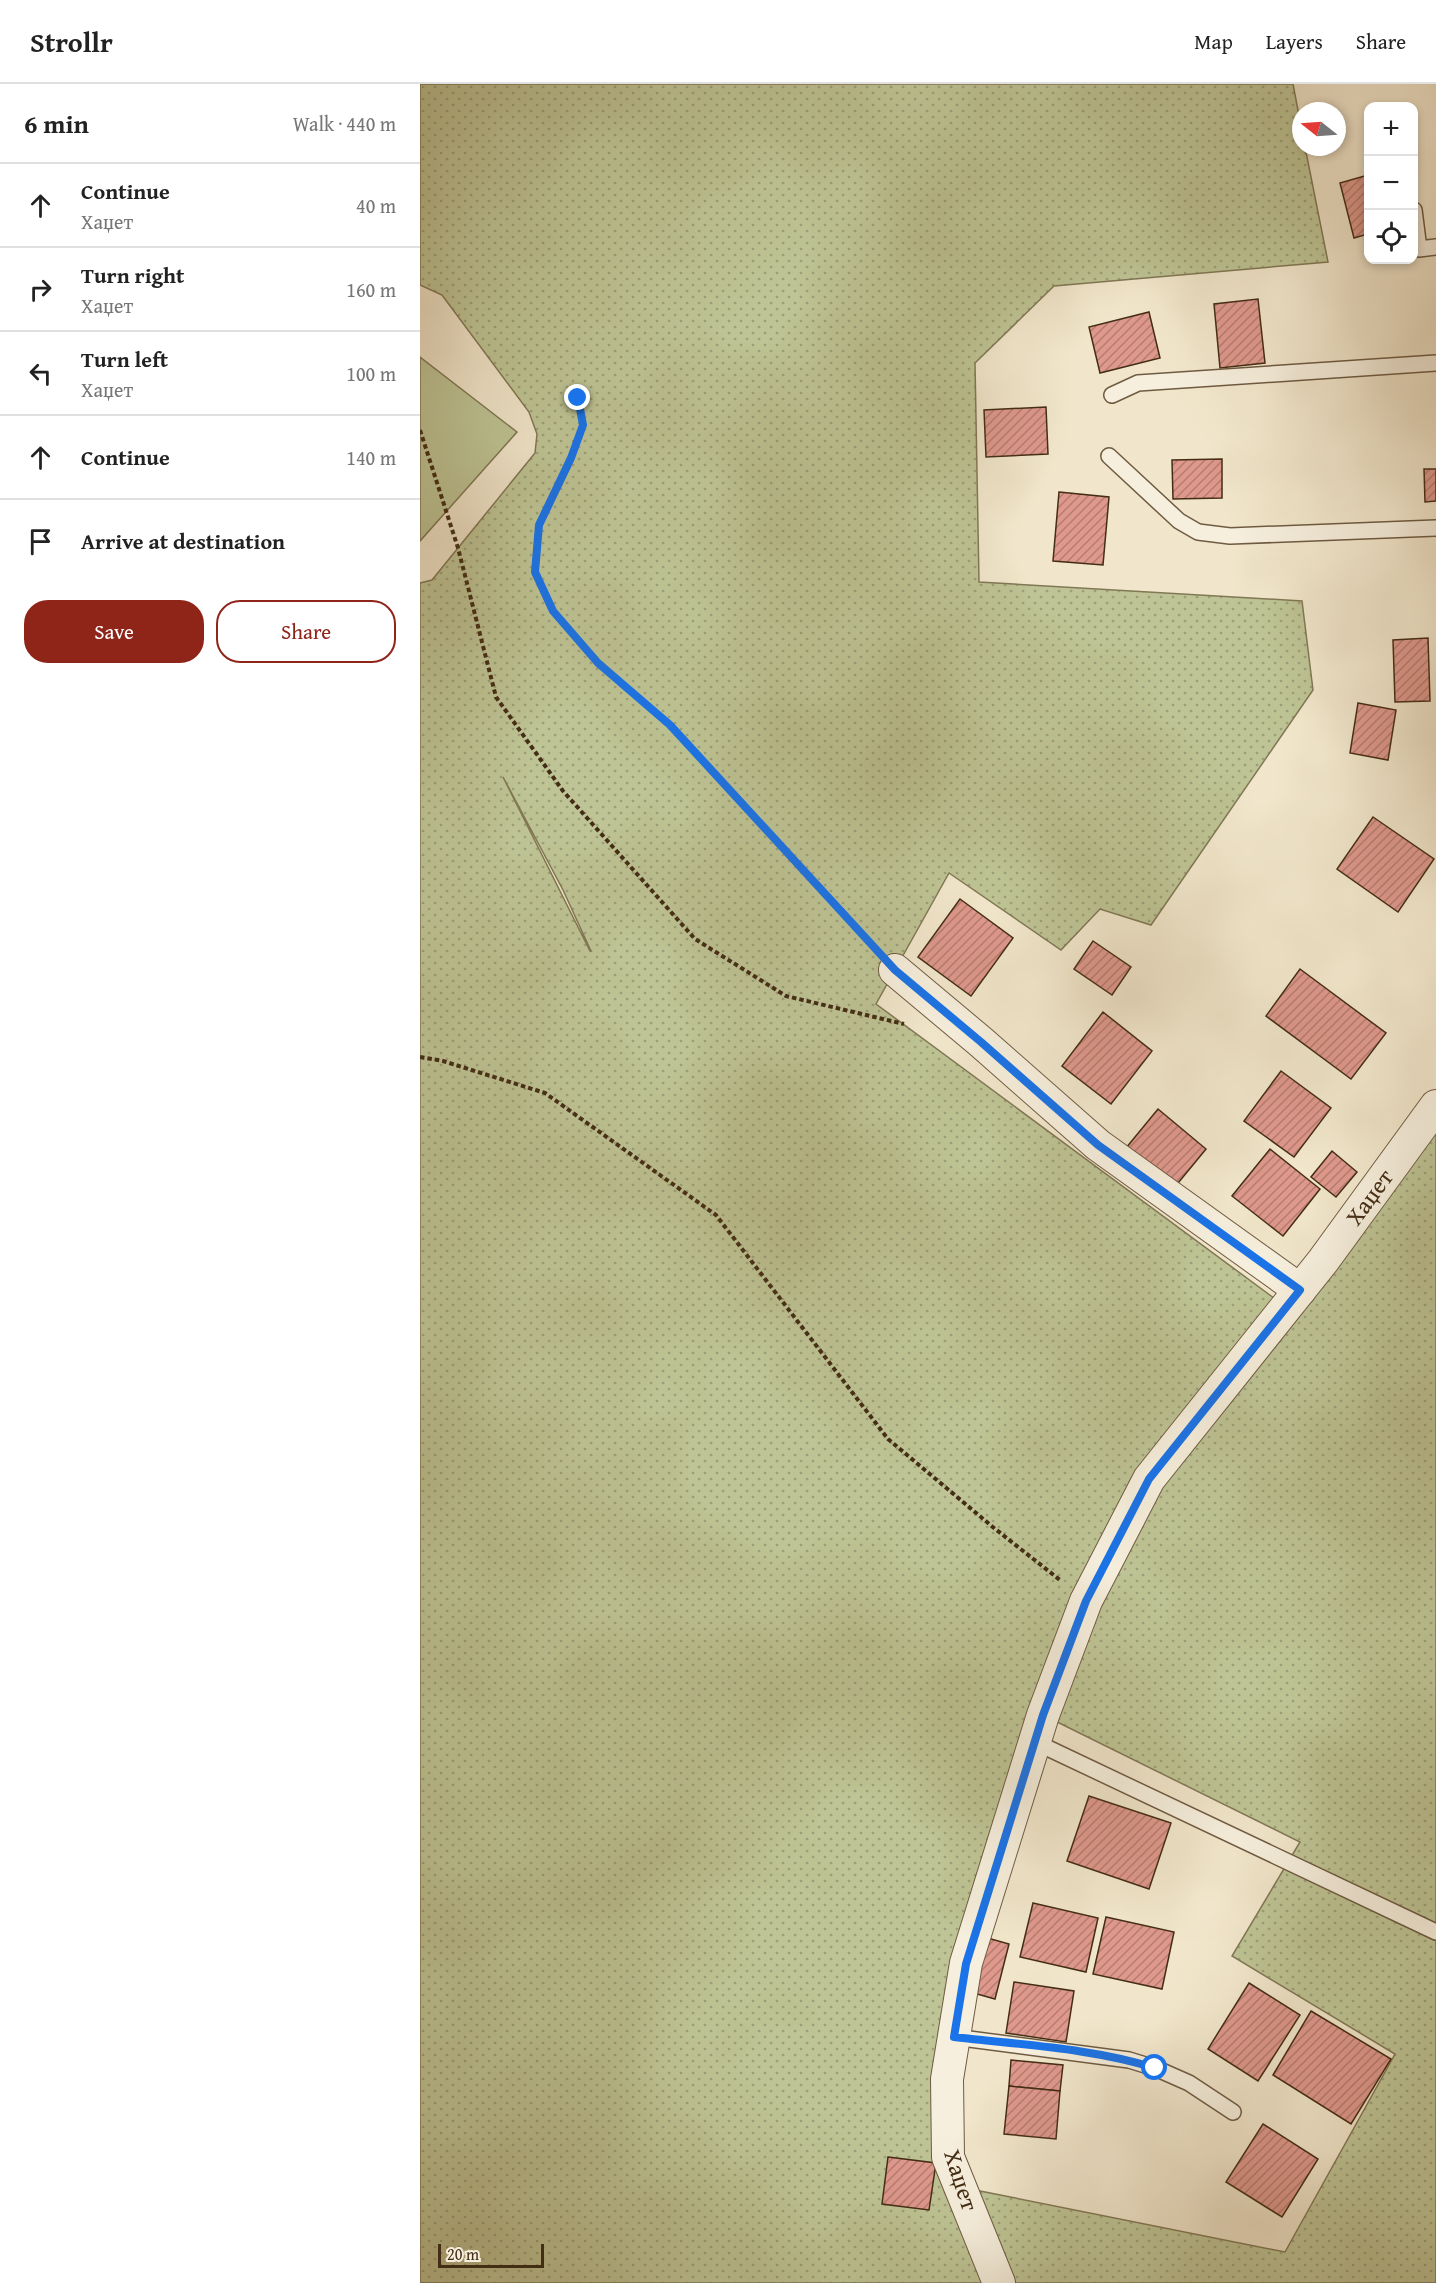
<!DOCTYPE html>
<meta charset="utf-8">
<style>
body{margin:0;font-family:"Gentium Book Plus",serif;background:#f6f6f6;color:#222}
.controls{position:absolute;right:18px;top:18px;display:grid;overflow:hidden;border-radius:12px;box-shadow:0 3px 9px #0003}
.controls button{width:54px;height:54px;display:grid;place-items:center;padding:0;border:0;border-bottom:2px solid #e0e0e0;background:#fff;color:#222;font:30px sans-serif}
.compass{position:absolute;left:872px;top:18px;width:54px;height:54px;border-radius:50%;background:#fff;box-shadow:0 3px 9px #0003;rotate:287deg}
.scale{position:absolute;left:18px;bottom:15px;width:106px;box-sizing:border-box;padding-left:6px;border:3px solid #442d15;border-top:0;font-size:16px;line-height:21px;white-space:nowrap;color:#442d15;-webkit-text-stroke:4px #f6efdd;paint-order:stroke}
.stop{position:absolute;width:18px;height:18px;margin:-14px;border:4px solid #1a73e8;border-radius:50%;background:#fff}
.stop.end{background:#1a73e8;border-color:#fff;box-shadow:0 2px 6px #0008}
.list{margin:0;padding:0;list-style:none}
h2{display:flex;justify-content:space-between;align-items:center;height:78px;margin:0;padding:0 24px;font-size:26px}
h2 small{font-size:20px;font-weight:400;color:#767676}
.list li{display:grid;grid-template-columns:39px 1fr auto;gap:18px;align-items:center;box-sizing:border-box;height:84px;padding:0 24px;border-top:2px solid #e0e0e0}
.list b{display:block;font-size:22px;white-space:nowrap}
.list p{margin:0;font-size:20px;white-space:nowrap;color:#767676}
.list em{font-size:20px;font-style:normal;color:#767676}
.actions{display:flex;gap:12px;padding:18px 24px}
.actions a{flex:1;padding:14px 0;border:2px solid #8f2418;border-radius:24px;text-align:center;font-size:21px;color:#8f2418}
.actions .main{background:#8f2418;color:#fff}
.icon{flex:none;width:33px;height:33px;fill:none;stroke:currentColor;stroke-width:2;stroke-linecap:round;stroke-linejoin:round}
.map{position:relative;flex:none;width:1016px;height:2199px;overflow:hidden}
header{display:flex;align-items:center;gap:36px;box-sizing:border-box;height:84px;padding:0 30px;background:#fff;border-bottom:2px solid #e0e0e0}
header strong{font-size:28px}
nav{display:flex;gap:33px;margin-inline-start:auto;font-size:21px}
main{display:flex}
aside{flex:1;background:#fff}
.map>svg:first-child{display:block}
</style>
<header>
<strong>Strollr</strong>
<nav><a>Map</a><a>Layers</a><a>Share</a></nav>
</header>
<main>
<aside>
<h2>6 min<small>Walk · 440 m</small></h2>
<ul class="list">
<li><svg class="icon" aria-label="ahead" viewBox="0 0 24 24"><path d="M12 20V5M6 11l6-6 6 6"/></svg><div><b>Continue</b><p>Хаџет</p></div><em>40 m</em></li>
<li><svg class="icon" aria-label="right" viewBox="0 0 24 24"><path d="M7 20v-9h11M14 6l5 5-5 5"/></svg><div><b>Turn right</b><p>Хаџет</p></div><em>160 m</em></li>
<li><svg class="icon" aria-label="left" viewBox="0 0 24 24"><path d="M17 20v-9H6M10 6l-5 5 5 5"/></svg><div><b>Turn left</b><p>Хаџет</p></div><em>100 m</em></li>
<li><svg class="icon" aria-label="ahead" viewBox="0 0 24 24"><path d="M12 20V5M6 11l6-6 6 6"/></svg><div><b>Continue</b></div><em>140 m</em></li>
<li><svg class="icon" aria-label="arrive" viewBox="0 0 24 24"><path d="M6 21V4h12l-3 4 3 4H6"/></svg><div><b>Arrive at destination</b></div></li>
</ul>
<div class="actions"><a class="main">Save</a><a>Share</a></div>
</aside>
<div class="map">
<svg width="1016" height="2199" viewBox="0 0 1016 2199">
<defs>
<pattern id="grass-dots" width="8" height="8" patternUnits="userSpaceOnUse" patternTransform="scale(1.5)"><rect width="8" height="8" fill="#bec495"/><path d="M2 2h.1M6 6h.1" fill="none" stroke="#9ca078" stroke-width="1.8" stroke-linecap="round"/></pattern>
<pattern id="building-hatch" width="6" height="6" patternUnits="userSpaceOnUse" patternTransform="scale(1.5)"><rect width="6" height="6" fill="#de988c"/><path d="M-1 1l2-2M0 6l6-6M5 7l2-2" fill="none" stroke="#b67c71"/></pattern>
</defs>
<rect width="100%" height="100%" fill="#f1e6cb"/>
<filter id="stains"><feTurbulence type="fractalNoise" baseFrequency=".00333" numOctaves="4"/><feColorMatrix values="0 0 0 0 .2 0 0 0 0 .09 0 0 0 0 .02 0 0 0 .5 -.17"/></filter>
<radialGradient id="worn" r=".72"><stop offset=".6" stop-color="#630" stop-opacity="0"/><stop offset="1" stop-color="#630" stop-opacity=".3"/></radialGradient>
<path fill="url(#grass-dots)" stroke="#817855" stroke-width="1.5" fill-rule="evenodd" d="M0,0H873L881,42V63H885L908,178L634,202L555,279L559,498L882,517L893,606L731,841L680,825L641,866L529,789L456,920L866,1223L1016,1022V2199H0V499L12,496L115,369L117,350L109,328L22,211L0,201ZM83,693L143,806L171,867H170ZM623,1631L880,1758L812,1872L975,1970L865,2168L540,2103L527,1995Z"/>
<path fill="#bec495" stroke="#817855" stroke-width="1.5" d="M0,273L97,348L0,457Z"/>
<g fill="url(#building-hatch)" stroke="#442d15" stroke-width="1.5">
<path d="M948,91V150L934,154L920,99Z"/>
<path d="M838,215L845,279L800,284L794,220Z"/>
<path d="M729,228L740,274L680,289L669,243Z"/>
<path d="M626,323L628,370L566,373L564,326Z"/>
<path d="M802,375V414L753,415L752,376Z"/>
<path d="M1004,385H1016V417L1005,418Z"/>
<path d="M639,408L689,413L683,481L633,477Z"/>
<path d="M1008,554L1010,617L975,618L973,556Z"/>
<path d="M938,619L976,626L968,676L930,669Z"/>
<path d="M953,733L1014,775L978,828L917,785Z"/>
<path d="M540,815L593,854L551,912L498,873Z"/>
<path d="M673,857L711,883L692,911L654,885Z"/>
<path d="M880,885L966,949L931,995L846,932Z"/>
<path d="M683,928L732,967L691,1020L642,982Z"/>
<path d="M861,987L911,1024L874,1073L824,1037Z"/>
<path d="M738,1025L786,1065L754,1104L706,1064Z"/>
<path d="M850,1065L900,1105L863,1152L812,1112Z"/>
<path d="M912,1067L937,1088L916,1113L891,1093Z"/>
<path d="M669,1712L751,1739L729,1805L647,1777Z"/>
<path d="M613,1819L678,1834L666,1888L600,1873Z"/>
<path d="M686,1833L754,1848L742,1905L673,1890Z"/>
<path d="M564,1853L589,1860L575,1915L550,1908Z"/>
<path d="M594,1898L654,1907L646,1958L586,1949Z"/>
<path d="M829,1899L880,1931L838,1997L788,1965Z"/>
<path d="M891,1927L971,1975L931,2040L853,1991Z"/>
<path d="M591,1976L643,1981L640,2007L589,2002Z"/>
<path d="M589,2002L640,2007L636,2055L584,2050Z"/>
<path d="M843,2040L898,2075L862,2133L806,2098Z"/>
<path d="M468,2073L516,2079L509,2126L462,2120Z"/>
</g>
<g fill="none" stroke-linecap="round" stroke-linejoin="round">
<g stroke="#6f5b42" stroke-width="18">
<g id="lane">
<path d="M994,126L999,165L1016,163"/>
<path d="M692,311L718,299L1016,279"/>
<path d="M689,372L759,437L778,448L810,452L1016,444"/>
<path d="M615,1658L1016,1848"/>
<path d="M534,1953L709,1976L735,1984L769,1999L813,2028"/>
</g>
</g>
<g stroke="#6f5b42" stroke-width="34">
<g id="street">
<path d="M475,886L561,958L678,1061L880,1206"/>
<path id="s1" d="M579,2199L528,2073L527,1995L546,1879L623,1631L666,1517L729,1395L903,1177L1016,1022"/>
</g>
</g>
<g stroke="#442d15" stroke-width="4" stroke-dasharray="4.5 3" stroke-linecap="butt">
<path d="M158,314L163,341L151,374L119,441L115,488L133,527L178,579L250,641L452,861"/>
<path d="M0,346L38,464L76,613L143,707L275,855L366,912L484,940"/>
<path d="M0,973L23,977L125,1009L296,1131L468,1355L574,1444L640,1496"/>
</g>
<use href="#lane" stroke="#f6efdd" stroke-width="15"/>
<use href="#street" stroke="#f6efdd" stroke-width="32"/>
</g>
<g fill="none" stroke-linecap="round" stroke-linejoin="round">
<path stroke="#1a73e8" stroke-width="8" d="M158,314L163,341L151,374L119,441L115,488L133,527L178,579L250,641L475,886L561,958L678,1061L880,1206L729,1395L666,1517L623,1631L546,1880L534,1953C601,1961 671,1964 735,1984"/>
</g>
<g text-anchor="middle" stroke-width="6" stroke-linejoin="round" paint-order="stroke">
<g font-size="24" fill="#442d15" stroke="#f6efdd">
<text dy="8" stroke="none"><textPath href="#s1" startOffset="1208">Хаџет</textPath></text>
<text transform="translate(541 2096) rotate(72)" y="8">Хаџет</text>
</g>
</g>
<rect width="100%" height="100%" filter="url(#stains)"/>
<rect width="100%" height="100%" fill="url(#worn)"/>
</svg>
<div class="controls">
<button>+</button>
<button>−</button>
<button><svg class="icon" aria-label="locate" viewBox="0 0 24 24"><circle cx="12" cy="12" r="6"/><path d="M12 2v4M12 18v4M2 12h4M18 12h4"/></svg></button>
</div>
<svg class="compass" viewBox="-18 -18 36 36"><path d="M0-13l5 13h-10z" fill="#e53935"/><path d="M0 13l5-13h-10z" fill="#767676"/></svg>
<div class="scale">20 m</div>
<div class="stop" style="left:735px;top:1984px"></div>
<div class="stop end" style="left:158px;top:314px"></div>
</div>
</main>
